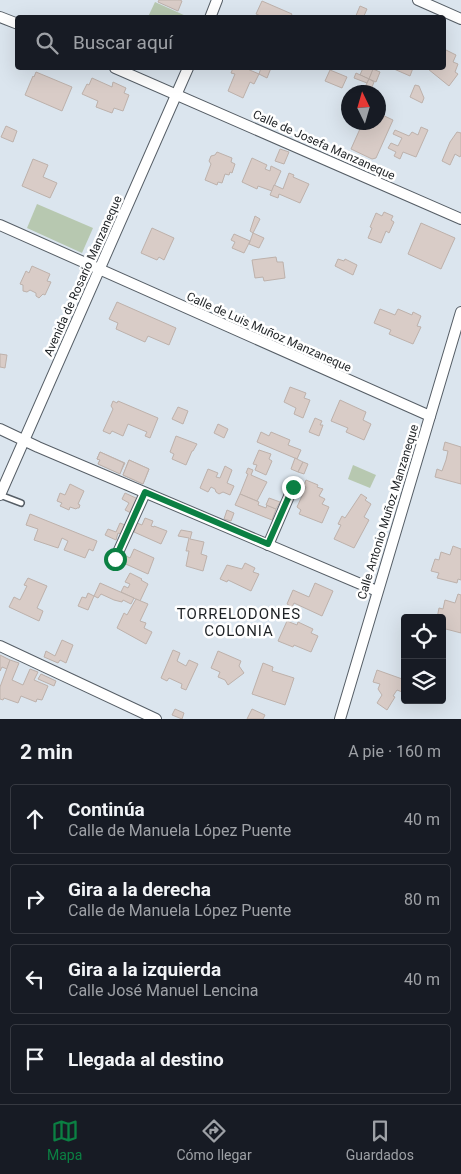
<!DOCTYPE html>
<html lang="es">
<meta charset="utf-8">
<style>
body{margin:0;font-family:Roboto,sans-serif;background:#20242c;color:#f1f3f6}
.controls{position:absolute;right:15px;bottom:15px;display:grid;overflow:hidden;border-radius:5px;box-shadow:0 5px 20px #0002}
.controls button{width:45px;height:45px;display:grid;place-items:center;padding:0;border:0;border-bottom:1px solid #363941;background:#171b24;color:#f1f3f6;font:25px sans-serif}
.compass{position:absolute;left:341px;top:85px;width:45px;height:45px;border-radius:50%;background:#171b24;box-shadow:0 5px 20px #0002;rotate:355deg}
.stop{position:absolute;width:15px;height:15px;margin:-11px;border:4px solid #0b8043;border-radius:50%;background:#fff}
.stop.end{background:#0b8043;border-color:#fff;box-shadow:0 1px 5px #0008}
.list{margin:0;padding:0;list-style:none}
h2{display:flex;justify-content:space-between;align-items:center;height:65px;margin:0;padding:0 20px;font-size:21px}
h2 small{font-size:16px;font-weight:400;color:#9ea1a6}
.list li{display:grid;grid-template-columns:32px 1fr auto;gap:15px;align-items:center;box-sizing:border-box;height:70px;margin:0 10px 10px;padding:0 10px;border:1px solid #363941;border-radius:5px}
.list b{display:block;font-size:19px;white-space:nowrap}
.list p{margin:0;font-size:16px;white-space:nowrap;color:#9ea1a6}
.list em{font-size:16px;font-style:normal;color:#9ea1a6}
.icon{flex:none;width:28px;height:28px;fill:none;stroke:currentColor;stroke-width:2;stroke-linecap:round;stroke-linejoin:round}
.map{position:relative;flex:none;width:461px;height:719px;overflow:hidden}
.search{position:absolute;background:#171b24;box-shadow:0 5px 20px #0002;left:15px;right:15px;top:15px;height:55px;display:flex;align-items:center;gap:12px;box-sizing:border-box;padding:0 18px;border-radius:5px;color:#9ea1a6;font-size:19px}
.sheet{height:385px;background:#171b24}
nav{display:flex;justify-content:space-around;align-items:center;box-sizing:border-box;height:70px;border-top:1px solid #363941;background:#171b24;font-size:14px;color:#9ea1a6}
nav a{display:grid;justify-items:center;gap:2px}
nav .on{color:#0b8043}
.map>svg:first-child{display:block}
</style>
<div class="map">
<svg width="461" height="719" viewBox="0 0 461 719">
<rect width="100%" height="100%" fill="#dbe5ee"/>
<g fill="#b7c8b0">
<path d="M155,2L186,16V17H148Z"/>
<path d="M37,204L93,228L82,253L27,228Z"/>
<path d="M353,465L376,475L370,488L348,479Z"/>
</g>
<g fill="#d9ccc7" stroke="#bdb1ab">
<path d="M159,0H180L182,1L178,11L158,2Z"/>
<path d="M262,1L292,14L290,18H265L256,14Z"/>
<path d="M360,6L367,9L363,18H355Z"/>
<path d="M444,49L456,55L453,62L458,64L455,72L458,74L449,86L428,69L429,68H444Z"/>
<path d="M233,68H245L259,74L254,84L250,82L243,98L228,91L235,74L231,73Z"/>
<path d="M261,68H271L267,78L259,74Z"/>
<path d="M363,68H374L369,79L360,75Z"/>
<path d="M394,68H413L410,76L394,69Z"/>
<path d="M373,69L380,72L376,82L369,79Z"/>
<path d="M330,70L347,77L342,88L325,81Z"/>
<path d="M36,72L72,87L62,111L25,95L33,76L34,77Z"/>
<path d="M356,73L369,79L367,83L354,78Z"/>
<path d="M92,78L112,87L113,82L126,88L124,93L129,95L123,111L114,108L112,113L96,107L98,101L82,94L87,84L89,85Z"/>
<path d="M369,79L374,82L370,92H365L363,91Z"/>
<path d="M415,85L419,86L424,98L422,103L410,97Z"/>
<path d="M378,113L393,120L376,158L372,159L351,149L363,122H378Z"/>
<path d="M6,126L17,131L13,142L1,137Z"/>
<path d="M421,127L428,130L416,157L403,152L400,159L394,156L396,152L388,148L391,143L398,146L402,138L393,134L395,130L409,136L412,132L418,135Z"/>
<path d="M457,132L461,133V155L460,157L455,154L450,165L442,161L450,142Z"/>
<path d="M280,149L289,152L284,164L275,161Z"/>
<path d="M217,152L232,158L231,162L235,164L232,173L230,172L229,175L225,174L222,183L218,182L217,185L205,180L211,164L209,161L211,156L215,155Z"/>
<path d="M252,158L267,165L265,169L270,171L271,166L281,171L272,191L258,186L257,189L242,182Z"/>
<path d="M33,159L48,165L43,177L57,183L50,198L22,186Z"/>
<path d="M289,173L294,175L293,177L309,184L300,203L279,194L278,198L270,195L274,185L283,189Z"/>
<path d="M384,212L393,216L391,220L394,222L389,233L386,231L381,243L368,238L372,228L370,227L376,213L382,216Z"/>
<path d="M255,216L260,219L253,233L250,231Z"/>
<path d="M421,223L455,238L441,269L408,254Z"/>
<path d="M152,228L174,238L164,260L159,257L157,260L141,253Z"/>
<path d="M253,233L264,238L259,248L249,244Z"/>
<path d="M234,234L250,241L244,253L232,248L235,242L231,240Z"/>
<path d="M276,257L277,262H283L285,278L264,281L263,277L255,278L252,260Z"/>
<path d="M338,259L344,261L345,259L357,265L353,275L335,266Z"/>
<path d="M32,266L50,274L47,281L51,282L45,295L43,294L39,298L36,296V293L30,290L27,292L23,291V285L20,284L26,271L29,273Z"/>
<path d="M117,302L176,328L169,345L148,336L145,342L116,329L118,323L109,319Z"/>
<path d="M380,309L395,315L398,309L412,315L413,312L421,316L417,326L421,327L413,344L389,334L391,330L374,323Z"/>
<path d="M0,354L7,355L5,368L0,367Z"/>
<path d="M290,387L306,393L304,398L310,400L303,418L294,414L296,408L284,402Z"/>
<path d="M340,400L366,412L363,420L371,424L364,440L346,432L348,428L331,421Z"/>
<path d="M113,401L117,403L118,401L158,418L150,438L145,436L147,432L128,424L123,436L112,431L110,434L103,431L113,409L111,406Z"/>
<path d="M178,407L188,411L183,424L172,419Z"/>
<path d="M315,418L322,421L320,425H323L319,436L309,432Z"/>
<path d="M218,424L228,429L224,438L214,433Z"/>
<path d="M261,432L269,436L271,432L290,440L288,445L301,450L297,459L257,442Z"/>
<path d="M176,436L197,444L193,451H192L186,465L172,459L174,454L170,452Z"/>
<path d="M445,442L461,447V484L435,477L437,469L442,471L446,460L448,451L443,450Z"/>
<path d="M259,450L271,454L269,459L272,461L266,475L255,470L257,465L253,464Z"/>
<path d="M100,452L125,463L120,473L98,464L100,460L97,459Z"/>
<path d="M100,452L124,463L120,474L98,464L100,460L97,459Z"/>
<path d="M295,458L303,462L298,472L291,469Z"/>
<path d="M129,460L149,469L143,484L123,475Z"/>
<path d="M129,460L149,469L143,484L123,475Z"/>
<path d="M303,462L308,464L304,474L298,472Z"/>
<path d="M225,466L232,470L227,483L234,486L230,495L223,492L219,494L216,492L215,489L211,487L208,492L200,488L208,469L218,473L216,477L220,478Z"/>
<path d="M248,468L253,470L251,475L267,482L257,501L240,494L248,474L246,473Z"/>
<path d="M306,480L318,485L317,487L323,489L319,496L325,499L322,504L329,507L322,523L299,514L301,510L297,507L306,487L304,486Z"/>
<path d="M70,484L84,491L78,504L80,505L79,508H77L76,509L70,507L69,510L60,506L62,503L57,501L60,493L65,495Z"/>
<path d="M125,493L138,499L131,513L125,510L129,503L122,499Z"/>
<path d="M240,494L259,502L258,505L266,508L267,505L276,509L272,520L235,505Z"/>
<path d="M361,494L367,498L365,500L371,504L364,517L369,520L354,548L334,539L341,525L338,524L342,516L345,518Z"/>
<path d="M269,498L280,502L276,509L266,505Z"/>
<path d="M227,510L234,513L231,521L224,519Z"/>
<path d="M30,514L97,541L93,551L89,549L85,558L64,550L68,541L62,538L58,548L34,540L38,529L26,525Z"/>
<path d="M145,518L153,521L151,526L154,527V526L167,531L161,544L134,532L137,523L142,525Z"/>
<path d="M120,523L125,525L121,534L118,533L116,540L105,535L108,529L116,532Z"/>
<path d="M181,530L192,532L190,539L204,542L201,554L207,556L203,571L186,566L189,551H186L189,538L178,536Z"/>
<path d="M453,546L461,549V580L458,579L457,583L437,578L439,573L431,571L435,559L439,560L441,552L450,555Z"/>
<path d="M134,549L154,558L148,574L119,561L122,554L130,558Z"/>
<path d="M245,563L255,568L253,572L259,574L251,591L228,580L227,582L220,579L227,565L242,569Z"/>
<path d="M130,573L142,579L141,580L148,584L140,601L121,592L124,586L128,588L130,584L125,582Z"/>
<path d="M28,578L47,586L37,608L43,611L39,621L9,607L14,597L20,600L27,586L24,585Z"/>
<path d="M100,583L134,598L131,604L123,600L122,602L114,600L101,594L98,598L94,596Z"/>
<path d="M315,583L333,591L322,616L294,603L292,607L287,604L293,590L309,597Z"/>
<path d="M88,593L94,596L88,610L78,606L82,597L86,598Z"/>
<path d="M458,594L461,595V633L442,628V618H437L439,608L443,609L445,600L455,603Z"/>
<path d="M136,599L148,604L140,621L146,623L144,628L152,632L146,644L117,628L124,613L127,615Z"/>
<path d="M287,621L297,625L298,622L313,629L311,633L318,636L311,652L294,645L293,647L278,641Z"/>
<path d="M62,640L73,645L66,663L60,660L58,663L44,657L46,651L55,656Z"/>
<path d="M173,650L180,653L177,661L186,666L189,660L198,664L186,690L181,688L182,684L169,678L167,681L161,678Z"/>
<path d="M218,651L241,661L239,666L244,673L228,685L225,680L218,677L220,672L211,668Z"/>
<path d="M0,655L10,660L7,669L2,667L0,671Z"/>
<path d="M10,660L19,663L12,680L23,685L30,669L38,672L34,680L48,686L42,700L37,699L36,702L21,696L18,703L4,698L3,700L0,699V687Z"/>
<path d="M263,663L273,667L272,671L294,678L285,705L252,694Z"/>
<path d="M377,670L405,680V693L397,690L393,696L395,697L387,710L377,703L382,695L378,689L380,684L373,682Z"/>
<path d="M41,674L56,681L54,686L38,679Z"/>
<path d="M175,709L184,713L182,719L172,715Z"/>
<path d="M252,709L265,715L263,719H247Z"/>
</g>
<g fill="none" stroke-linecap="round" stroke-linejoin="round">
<g stroke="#565e66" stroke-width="8">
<path id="lane" d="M0,495L21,503"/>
</g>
<g stroke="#565e66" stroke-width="12">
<g id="street">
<path d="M418,0L461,19"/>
<path d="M0,17L18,24"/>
<path d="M210,18L217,0"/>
<path d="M115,68L461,219"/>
<path d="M0,225L430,416"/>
<path d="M0,429L38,447L377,591"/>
<path d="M0,495L188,68"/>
<path d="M268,545L293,487"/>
<path d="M115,559L145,493"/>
<path d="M0,646L156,719"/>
<path d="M340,719L461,312"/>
</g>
</g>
<use href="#lane" stroke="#fff" stroke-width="5"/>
<use href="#street" stroke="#fff" stroke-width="10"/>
</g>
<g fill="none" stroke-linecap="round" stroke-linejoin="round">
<path stroke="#0b8043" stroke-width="6" d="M115,559L145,492L268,544L293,487"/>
</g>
<g text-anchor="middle" stroke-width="5" stroke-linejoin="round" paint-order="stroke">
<g font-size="12" fill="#1e2225" stroke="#fff">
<text transform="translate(324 145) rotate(24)" y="4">Calle de Josefa Manzaneque</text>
<text transform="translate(83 276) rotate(-66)" y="4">Avenida de Rosario Manzaneque</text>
<text transform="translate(269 332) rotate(24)" y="4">Calle de Luis Muñoz Manzaneque</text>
<text transform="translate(388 512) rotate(-73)" y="4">Calle Antonio Muñoz Manzaneque</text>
</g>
<g font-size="15" letter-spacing="1" fill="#1e2225" stroke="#fff">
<text x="239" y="619">TORRELODONES<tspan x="239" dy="17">COLONIA</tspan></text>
</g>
</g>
</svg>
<div class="controls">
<button><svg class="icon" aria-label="locate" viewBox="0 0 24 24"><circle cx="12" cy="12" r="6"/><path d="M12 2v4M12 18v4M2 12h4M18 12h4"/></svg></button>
<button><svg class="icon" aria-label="layers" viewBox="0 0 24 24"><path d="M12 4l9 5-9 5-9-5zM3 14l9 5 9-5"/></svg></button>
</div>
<svg class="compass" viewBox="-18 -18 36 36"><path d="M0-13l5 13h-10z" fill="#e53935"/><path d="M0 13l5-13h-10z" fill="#9ea1a6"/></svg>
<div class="stop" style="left:115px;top:559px"></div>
<div class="stop end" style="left:293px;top:487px"></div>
<div class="search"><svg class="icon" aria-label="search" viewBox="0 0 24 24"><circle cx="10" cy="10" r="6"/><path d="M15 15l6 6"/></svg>Buscar aquí</div>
</div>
<section class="sheet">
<h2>2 min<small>A pie · 160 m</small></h2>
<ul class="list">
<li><svg class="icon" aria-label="ahead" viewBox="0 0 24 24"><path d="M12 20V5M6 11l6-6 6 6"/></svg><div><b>Continúa</b><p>Calle de Manuela López Puente</p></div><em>40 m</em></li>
<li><svg class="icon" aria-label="right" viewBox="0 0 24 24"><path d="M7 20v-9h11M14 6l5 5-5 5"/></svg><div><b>Gira a la derecha</b><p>Calle de Manuela López Puente</p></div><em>80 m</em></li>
<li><svg class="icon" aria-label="left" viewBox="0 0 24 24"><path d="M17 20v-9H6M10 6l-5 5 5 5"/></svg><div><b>Gira a la izquierda</b><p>Calle José Manuel Lencina</p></div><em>40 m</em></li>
<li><svg class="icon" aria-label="arrive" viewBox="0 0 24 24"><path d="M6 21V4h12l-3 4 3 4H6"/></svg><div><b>Llegada al destino</b></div></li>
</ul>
</section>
<nav>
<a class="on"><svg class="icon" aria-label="map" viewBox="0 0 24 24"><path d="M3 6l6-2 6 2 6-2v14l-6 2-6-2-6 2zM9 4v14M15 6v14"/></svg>Mapa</a>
<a><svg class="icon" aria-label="directions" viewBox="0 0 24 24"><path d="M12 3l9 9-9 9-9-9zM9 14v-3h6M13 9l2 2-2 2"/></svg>Cómo llegar</a>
<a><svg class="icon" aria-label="saved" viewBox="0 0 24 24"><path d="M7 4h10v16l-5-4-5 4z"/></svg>Guardados</a>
</nav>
